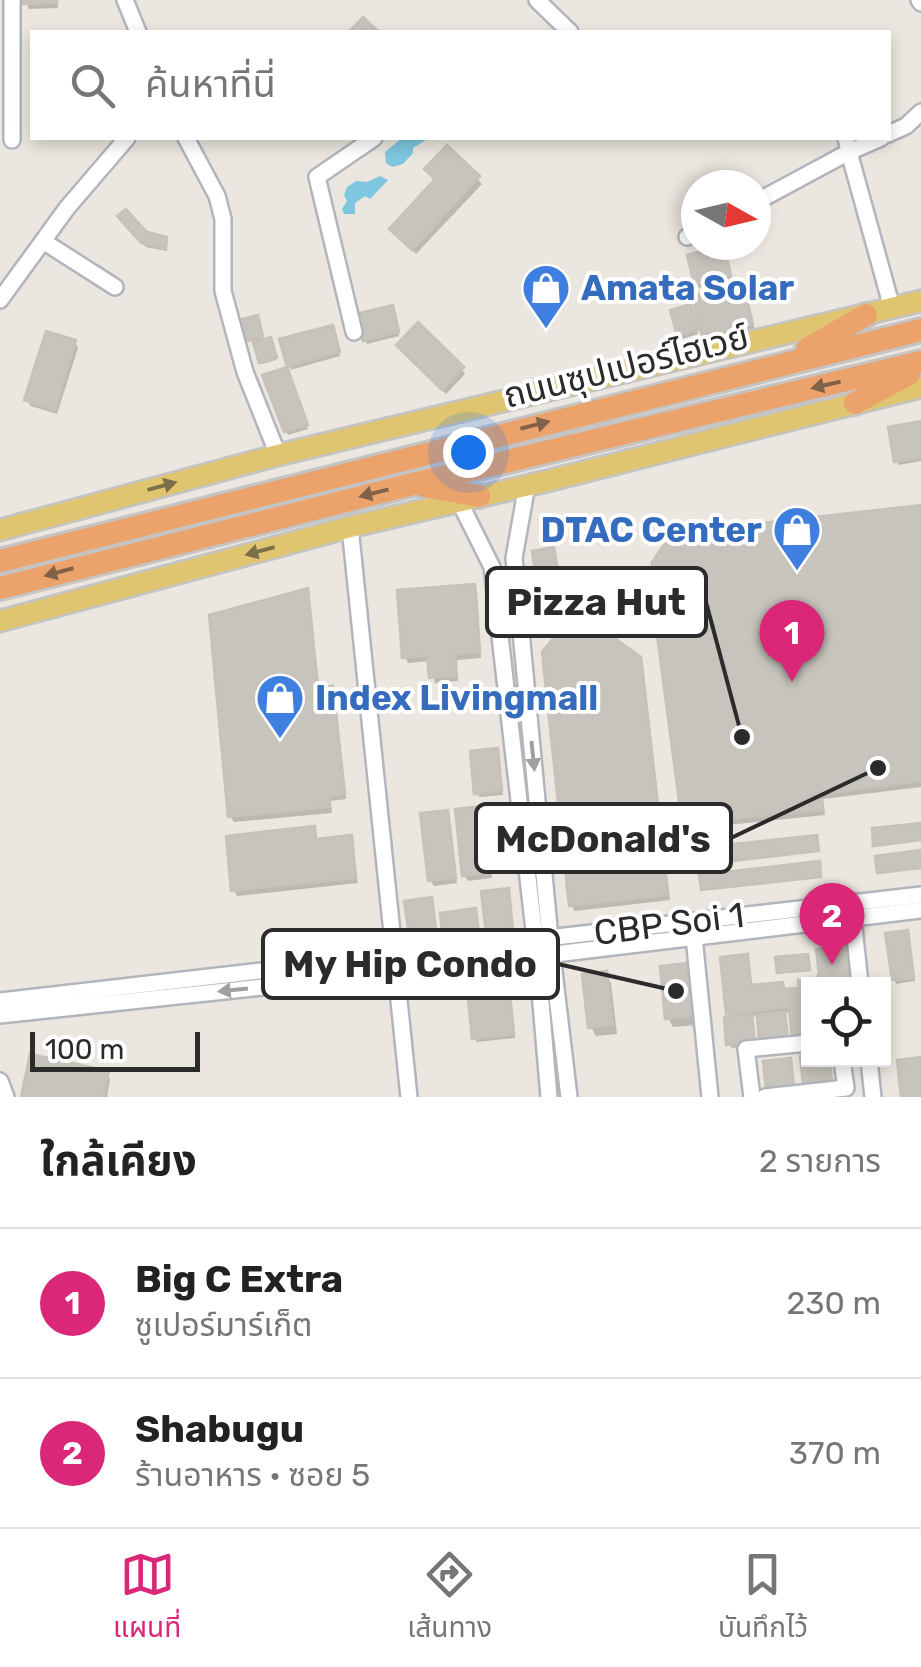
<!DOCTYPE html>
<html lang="th">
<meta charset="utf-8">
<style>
body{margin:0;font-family:Rubik,"Noto Sans Thai",sans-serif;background:#f6f6f6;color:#222}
.controls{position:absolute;right:30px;bottom:30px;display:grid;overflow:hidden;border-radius:0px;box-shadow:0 5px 15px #0003}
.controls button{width:90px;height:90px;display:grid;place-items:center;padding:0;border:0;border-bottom:2px solid #e0e0e0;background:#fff;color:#222;font:50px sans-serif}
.compass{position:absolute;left:681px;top:170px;width:90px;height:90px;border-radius:50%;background:#fff;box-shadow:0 5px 15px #0003;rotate:98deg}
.scale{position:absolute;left:30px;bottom:25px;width:170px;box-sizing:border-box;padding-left:10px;border:5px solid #2b2b2b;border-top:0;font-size:28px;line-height:35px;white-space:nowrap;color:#2b2b2b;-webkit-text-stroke:8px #fff;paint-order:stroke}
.you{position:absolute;left:468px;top:452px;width:35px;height:35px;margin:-25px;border:8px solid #fff;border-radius:50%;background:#1a73e8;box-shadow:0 0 0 15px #1a73e833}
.badge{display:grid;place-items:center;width:65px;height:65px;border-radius:50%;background:#db2777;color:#fff;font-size:32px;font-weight:700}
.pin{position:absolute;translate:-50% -82px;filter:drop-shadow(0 2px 5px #0008)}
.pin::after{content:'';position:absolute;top:52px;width:35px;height:30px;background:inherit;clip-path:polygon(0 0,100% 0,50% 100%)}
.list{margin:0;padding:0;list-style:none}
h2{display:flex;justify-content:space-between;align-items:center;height:130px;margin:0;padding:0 40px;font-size:42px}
h2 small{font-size:32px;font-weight:400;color:#767676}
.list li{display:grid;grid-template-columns:65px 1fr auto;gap:30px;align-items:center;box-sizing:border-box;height:150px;padding:0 40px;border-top:2px solid #e0e0e0}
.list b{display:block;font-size:38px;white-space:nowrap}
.list p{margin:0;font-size:32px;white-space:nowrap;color:#767676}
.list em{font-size:32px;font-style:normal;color:#767676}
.icon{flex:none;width:55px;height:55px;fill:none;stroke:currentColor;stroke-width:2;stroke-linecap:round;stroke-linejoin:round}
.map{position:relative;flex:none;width:921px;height:1097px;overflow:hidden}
.search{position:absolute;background:#fff;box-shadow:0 5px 15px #0003;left:30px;right:30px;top:30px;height:110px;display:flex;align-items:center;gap:25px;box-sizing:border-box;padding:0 35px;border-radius:0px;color:#767676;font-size:38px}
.sheet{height:430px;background:#fff}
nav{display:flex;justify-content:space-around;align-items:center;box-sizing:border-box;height:140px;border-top:2px solid #e0e0e0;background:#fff;font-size:28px;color:#767676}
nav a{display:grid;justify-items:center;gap:5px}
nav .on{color:#db2777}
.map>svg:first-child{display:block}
</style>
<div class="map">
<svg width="921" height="1097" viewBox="0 0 921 1097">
<rect width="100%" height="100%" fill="#ebe6df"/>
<g fill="#7fc7e0">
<path d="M402,138H429L413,148V153L403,164L392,167L386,163L385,152Z"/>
<path d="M380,176L388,180L370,199L365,196L355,203V214H344L342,209L347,201L344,195L347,187L356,181L367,182Z"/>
</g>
<g fill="#0003">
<path d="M25,0H58V8L29,9Z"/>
<path d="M447,148L482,184L416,254L396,235L437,181L431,175Z"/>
<path d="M122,220L145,235L166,239L167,251L146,247Z"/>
<path d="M725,252L732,279L699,288L697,284Z"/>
<path d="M742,286L755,330L707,341L704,335Z"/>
<path d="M692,311L698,334L682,339L679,335Z"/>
<path d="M394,312L399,336L367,344L365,340Z"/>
<path d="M257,320L263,341L271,342L276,360L262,364L255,340L248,342L242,322Z"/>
<path d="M334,332L340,356L286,371L308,429L288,435L265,377L291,369L289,366Z"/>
<path d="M75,342L78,348L57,414L31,406L27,400Z"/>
<path d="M403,351L462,369L465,374L446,394Z"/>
<path d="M921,423V461L899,465L896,461Z"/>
<path d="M921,508V787L823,799L825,815L687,829L684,823Z"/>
<path d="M555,554L561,594L543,597L541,593Z"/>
<path d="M473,586L477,592L481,658L457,660L458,681L435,683L430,661L408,663L405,657Z"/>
<path d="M307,590L320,690L332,689L335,695L346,799L331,801L332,813L234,822L230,816Z"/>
<path d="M639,658L643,665L670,900L575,911L571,905Z"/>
<path d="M497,751L503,795L479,797L477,793Z"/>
<path d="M482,809L492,878L468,881L464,875Z"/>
<path d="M447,812L457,883L434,886L430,880Z"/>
<path d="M314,829L318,841L350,838L358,883L237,896L234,890Z"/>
<path d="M510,895L514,935L491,938L488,934Z"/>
<path d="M431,900L438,943L414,946L412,942Z"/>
<path d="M475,911L480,938L448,942L445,938Z"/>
<path d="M907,933L915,981L896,984L894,980Z"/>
<path d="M846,948L852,984H808V1040L792,1012L783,1013L789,1043L759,1016L751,1017L756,1045L731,1048L732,1019L728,1013L747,957L753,987L782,984L786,992L801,990L800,983L816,981Z"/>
<path d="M686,965L692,975L697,1025L673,1027L668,1018Z"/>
<path d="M605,974L611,983L617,1034L596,1036L591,1027Z"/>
<path d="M511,1001L515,1038L477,1042L474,1038Z"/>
<path d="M107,1073L110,1079L107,1097H24Z"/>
</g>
<g fill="#c7c4bd" stroke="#c6c2b9" stroke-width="2.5">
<path d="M23,0H57V3L23,4Z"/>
<path d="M363,17L379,32H349Z"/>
<path d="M447,145L480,176L412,250L389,229L435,179L424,169Z"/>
<path d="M126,209L147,232L167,237L166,249L141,243L117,216Z"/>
<path d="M724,245L731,275L694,285L687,255Z"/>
<path d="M743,283L753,324L702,336L692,296Z"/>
<path d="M691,304L698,330L677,336L670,310Z"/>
<path d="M393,305L399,332L363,341L356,314Z"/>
<path d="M258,315L263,336L245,341L239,320Z"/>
<path d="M418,322L464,367L442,390L396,345Z"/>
<path d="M333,325L340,352L287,367L279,339Z"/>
<path d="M46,331L76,340L55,410L24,400Z"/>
<path d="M271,337L277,358L259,363L253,342Z"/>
<path d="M287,367L308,425L284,432L262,375Z"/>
<path d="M921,421V457L894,462L888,427Z"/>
<path d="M921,505V781L821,794L823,810L682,824L650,582L652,562L664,545L681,534L700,530Z"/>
<path d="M554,547L561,591L538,594L532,551Z"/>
<path d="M475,584L480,652L455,654L456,676L429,678L427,656L402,658L397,590Z"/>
<path d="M308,588L318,688L333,686L345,794L329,796L330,807L228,817L209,615Z"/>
<path d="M566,623H593L641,657L668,895L569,906L542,652Z"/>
<path d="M498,748L502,791L474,794L470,751Z"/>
<path d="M483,806L490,873L462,876L455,809Z"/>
<path d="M448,810L456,878L428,881L420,813Z"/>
<path d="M921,823V840L873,846L872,828Z"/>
<path d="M315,826L316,839L352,835L356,878L231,891L226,836Z"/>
<path d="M817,835L819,851L698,865L696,848Z"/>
<path d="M921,850V868L877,873L875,856Z"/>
<path d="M820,861L821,877L701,890L699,875Z"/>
<path d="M509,888L513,931L486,934L481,891Z"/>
<path d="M432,897L437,939L410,943L404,901Z"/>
<path d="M476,908L479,934L443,939L440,913Z"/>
<path d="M908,930L914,978L892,980L885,933Z"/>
<path d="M847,946L851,984H808V1005L726,1014L720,957L748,954L751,985L783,982L784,989L798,988V980L815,979L819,974L816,949Z"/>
<path d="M808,954L810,970L777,973L775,957Z"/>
<path d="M688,963L693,1016L665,1019L660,966Z"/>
<path d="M607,971L613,1025L588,1028L582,974Z"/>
<path d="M510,994L514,1034L472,1039L468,999Z"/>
<path d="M808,1007V1036L792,1038L789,1008Z"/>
<path d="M785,1012L788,1039L759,1042L757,1015Z"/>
<path d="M752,1014L755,1042L726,1045L724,1017Z"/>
<path d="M30,1054L109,1071L103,1097H21Z"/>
<path d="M808,1055V1060H830L832,1082L803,1085L800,1056Z"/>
<path d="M921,1057V1097H901L897,1060Z"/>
<path d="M791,1058L794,1088L766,1091L763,1061Z"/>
</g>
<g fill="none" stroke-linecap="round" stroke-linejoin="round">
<g stroke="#b3b5bd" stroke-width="20">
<g id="minor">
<path d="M12,0V140"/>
<path d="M125,0L138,32"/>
<path d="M537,0L570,32"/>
<path d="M919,0L921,3"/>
<path d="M888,134L906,126L921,112"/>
<path d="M186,138L217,196L223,219V291L245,372L278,455"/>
<path d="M881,138L849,152L892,308"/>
<path d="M756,202L849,152L846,138"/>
<path d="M687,237L696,233"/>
<path d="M43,241L115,287"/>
<path d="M0,300L67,208L127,138"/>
<path d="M354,332L317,177L374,138"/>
<path d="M527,485L514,558L550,938L569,1097"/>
<path d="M459,501L492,567L537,956L549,1097"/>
<path d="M350,527L409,1097"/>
<path d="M852,909L860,984"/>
<path d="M693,927L710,1097"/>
<path d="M0,1001L921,895"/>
<path d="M0,1015L413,971L921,910"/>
<path d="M869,1060L873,1097"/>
<path d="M0,1081L6,1097"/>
<path d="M752,1097L746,1049L808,1043"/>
<path d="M765,1097L846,1088L842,1060"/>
</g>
</g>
<g stroke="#c4c4c4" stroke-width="25">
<g id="major">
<path d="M0,530L278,455L921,301"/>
<path d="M0,621L350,527L551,480L921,387"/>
</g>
</g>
<g stroke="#c4c4c4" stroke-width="28">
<g id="highway">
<path d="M807,349L866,315"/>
<path d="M855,403L909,374"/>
<path d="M424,486L479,496"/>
<path d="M0,561L921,330"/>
<path d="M0,588L413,484L921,362"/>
</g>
</g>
<use href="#minor" stroke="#fff" stroke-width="15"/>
<use href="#major" stroke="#e0c570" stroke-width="20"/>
<use href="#highway" stroke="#eba26b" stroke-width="22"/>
</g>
<defs><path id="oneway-solid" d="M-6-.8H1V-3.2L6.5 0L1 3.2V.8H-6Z" transform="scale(2.5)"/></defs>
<g fill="#816148">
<use href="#oneway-solid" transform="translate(826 385) rotate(167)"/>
<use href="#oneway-solid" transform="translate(535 425) rotate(-14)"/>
<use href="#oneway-solid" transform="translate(374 493) rotate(166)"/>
<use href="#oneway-solid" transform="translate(59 572) rotate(165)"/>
</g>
<g fill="#7c704a">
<use href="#oneway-solid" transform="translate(162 486) rotate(-15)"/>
<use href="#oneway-solid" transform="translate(260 551) rotate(165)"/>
</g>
<g fill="#a0a0a0">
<use href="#oneway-solid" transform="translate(533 756) rotate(84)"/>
<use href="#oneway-solid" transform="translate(233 990) rotate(174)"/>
</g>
<defs>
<g id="shop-pin" transform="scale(2.5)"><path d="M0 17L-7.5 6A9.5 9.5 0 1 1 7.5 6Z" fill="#3f7fe0" stroke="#fff"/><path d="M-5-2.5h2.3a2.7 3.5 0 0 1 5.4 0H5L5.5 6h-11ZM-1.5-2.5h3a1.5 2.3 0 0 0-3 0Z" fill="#fff"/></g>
</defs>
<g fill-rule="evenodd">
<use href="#shop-pin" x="546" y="288"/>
<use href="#shop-pin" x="797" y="530"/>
<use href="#shop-pin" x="280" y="698"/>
</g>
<g text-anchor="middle" stroke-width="8" stroke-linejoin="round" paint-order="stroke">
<g font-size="35" font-weight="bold" fill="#366cbe" stroke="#fff" text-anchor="start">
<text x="581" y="300">Amata Solar</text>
<text x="762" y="542" text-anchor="end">DTAC Center</text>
<text x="315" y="710">Index Livingmall</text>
</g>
<g font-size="35" fill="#2b2b2b" stroke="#fff">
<text transform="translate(626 366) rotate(-14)" y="12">ถนนซุปเปอร์ไฮเวย์</text>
<text transform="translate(669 924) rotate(-7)" y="12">CBP Soi 1</text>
</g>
</g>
<path fill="none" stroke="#2b2b2b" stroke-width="4" d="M742 737L706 602M878 768L731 838M676 991L558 964"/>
<g fill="#2b2b2b" stroke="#fff" stroke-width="4">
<circle cx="742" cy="737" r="10"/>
<circle cx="878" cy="768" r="10"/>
<circle cx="676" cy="991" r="10"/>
</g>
<g fill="#fff" stroke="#2b2b2b" stroke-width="4">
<rect x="487" y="568" width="219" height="68" rx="10"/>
<rect x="476" y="804" width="255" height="68" rx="10"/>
<rect x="263" y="930" width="295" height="68" rx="10"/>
</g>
<g font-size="38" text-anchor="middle" font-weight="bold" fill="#2b2b2b">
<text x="596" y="615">Pizza Hut</text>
<text x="603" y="852">McDonald's</text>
<text x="410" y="977">My Hip Condo</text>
</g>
</svg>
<div class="controls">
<button><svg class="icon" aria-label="locate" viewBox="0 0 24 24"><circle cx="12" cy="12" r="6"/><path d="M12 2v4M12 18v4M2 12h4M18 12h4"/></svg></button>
</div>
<svg class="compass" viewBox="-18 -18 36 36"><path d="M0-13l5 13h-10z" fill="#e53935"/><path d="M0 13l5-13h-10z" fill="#767676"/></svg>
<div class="scale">100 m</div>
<div class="you"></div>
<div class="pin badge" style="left:792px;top:682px">1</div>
<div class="pin badge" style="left:832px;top:965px">2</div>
<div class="search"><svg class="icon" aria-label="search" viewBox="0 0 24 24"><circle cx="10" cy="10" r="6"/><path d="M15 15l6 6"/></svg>ค้นหาที่นี่</div>
</div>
<section class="sheet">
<h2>ใกล้เคียง<small>2 รายการ</small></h2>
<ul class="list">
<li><span class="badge">1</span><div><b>Big C Extra</b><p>ซูเปอร์มาร์เก็ต</p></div><em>230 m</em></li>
<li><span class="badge">2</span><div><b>Shabugu</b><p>ร้านอาหาร · ซอย 5</p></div><em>370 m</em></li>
</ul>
</section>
<nav>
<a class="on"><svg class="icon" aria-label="map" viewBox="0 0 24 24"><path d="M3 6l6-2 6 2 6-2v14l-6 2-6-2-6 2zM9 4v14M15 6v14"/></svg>แผนที่</a>
<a><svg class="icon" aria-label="directions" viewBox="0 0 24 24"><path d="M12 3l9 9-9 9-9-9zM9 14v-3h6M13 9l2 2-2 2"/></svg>เส้นทาง</a>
<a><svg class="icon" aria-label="saved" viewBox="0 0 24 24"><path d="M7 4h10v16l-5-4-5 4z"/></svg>บันทึกไว้</a>
</nav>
